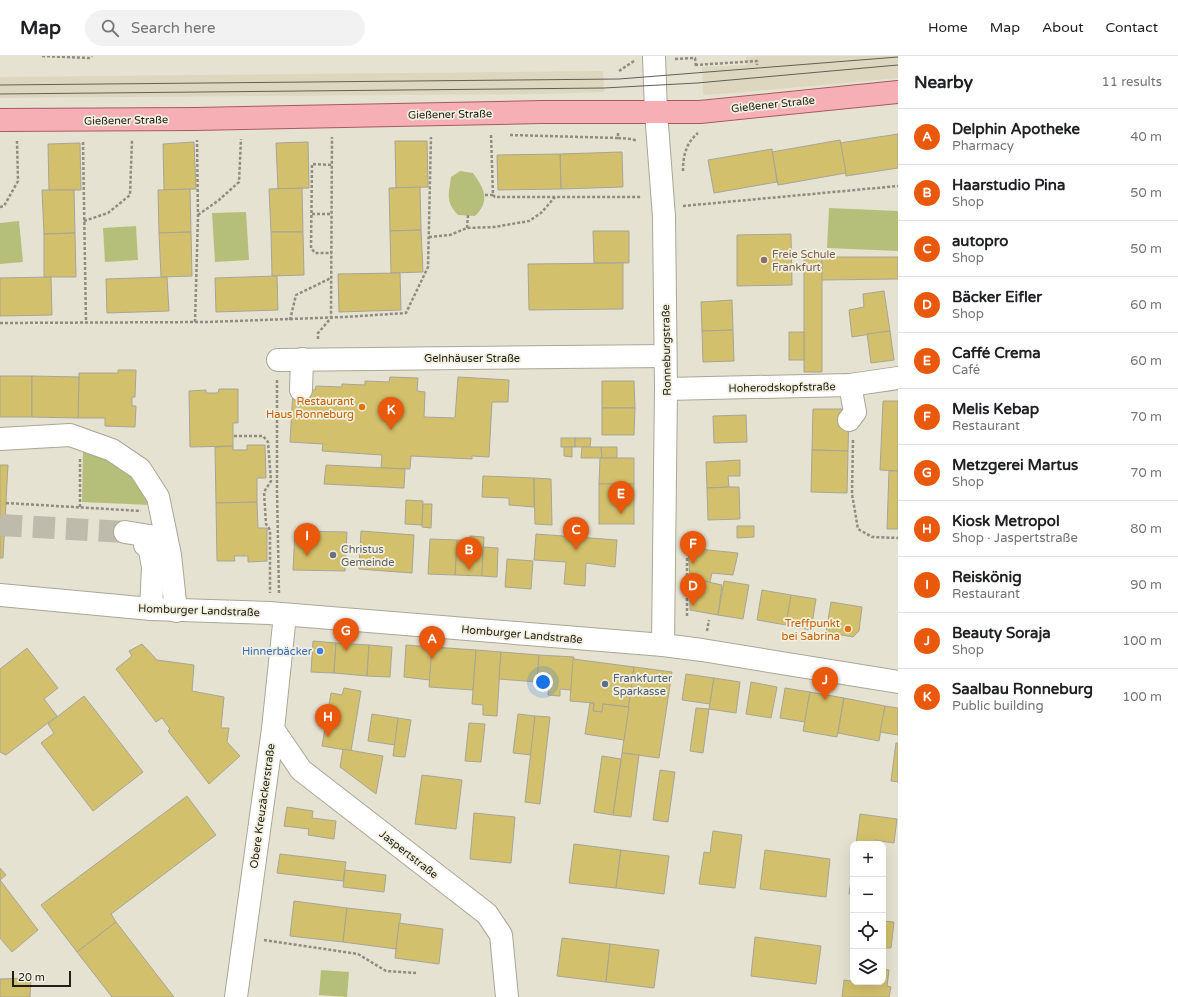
<!DOCTYPE html>
<meta charset="utf-8">
<style>
body{margin:0;font-family:"Varela Round",sans-serif;background:#f2f2f2;color:#202124}
.controls{position:absolute;right:12px;bottom:12px;display:grid;overflow:hidden;border-radius:8px;box-shadow:0 4px 16px #0002}
.controls button{width:36px;height:36px;display:grid;place-items:center;padding:0;border:0;border-bottom:1px solid #e0e0e0;background:#fff;color:#202124;font:20px sans-serif}
.scale{position:absolute;left:12px;bottom:10px;width:59px;box-sizing:border-box;padding-left:4px;border:2px solid #201f19;border-top:0;font-size:11px;line-height:14px;white-space:nowrap;color:#201f19;-webkit-text-stroke:3px #f2efde;paint-order:stroke}
.you{position:absolute;left:543px;top:626px;width:14px;height:14px;margin:-10px;border:3px solid #fff;border-radius:50%;background:#1a73e8;box-shadow:0 0 0 6px #1a73e833}
.badge{display:grid;place-items:center;width:26px;height:26px;border-radius:50%;background:#ea580c;color:#fff;font-size:13px;font-weight:700}
.pin{position:absolute;translate:-50% -33px;filter:drop-shadow(0 1px 2px #0008)}
.pin::after{content:'';position:absolute;top:21px;width:14px;height:12px;background:inherit;clip-path:polygon(0 0,100% 0,50% 100%)}
.list{margin:0;padding:0;list-style:none}
h2{display:flex;justify-content:space-between;align-items:center;height:52px;margin:0;padding:0 16px;font-size:17px}
h2 small{font-size:13px;font-weight:400;color:#757577}
.list li{display:grid;grid-template-columns:26px 1fr auto;gap:12px;align-items:center;box-sizing:border-box;height:56px;padding:0 16px;border-top:1px solid #e0e0e0}
.list b{display:block;font-size:15px;white-space:nowrap}
.list p{margin:0;font-size:13px;white-space:nowrap;color:#757577}
.list em{font-size:13px;font-style:normal;color:#757577}
.icon{flex:none;width:22px;height:22px;fill:none;stroke:currentColor;stroke-width:2;stroke-linecap:round;stroke-linejoin:round}
.map{position:relative;flex:none;width:898px;height:941px;overflow:hidden}
header{display:flex;align-items:center;gap:24px;box-sizing:border-box;height:56px;padding:0 20px;background:#fff;border-bottom:1px solid #e0e0e0}
header strong{font-size:19px}
nav{display:flex;gap:22px;margin-inline-start:auto;font-size:14px}
.search{width:280px;height:36px;background:#f2f2f2;display:flex;align-items:center;gap:10px;box-sizing:border-box;padding:0 14px;border-radius:22px;color:#757577;font-size:15px}
main{display:flex}
aside{flex:1;background:#fff}
.map>svg:first-child{display:block}
</style>
<header>
<strong>Map</strong>
<div class="search"><svg class="icon" aria-label="search" viewBox="0 0 24 24"><circle cx="10" cy="10" r="6"/><path d="M15 15l6 6"/></svg>Search here</div>
<nav><a>Home</a><a>Map</a><a>About</a><a>Contact</a></nav>
</header>
<main>
<div class="map">
<svg width="898" height="941" viewBox="0 0 898 941">
<rect width="100%" height="100%" fill="#e5e2d1"/>
<g fill="#dcd7be">
<path d="M761,0H898V22L745,36L703,39L702,11L746,9V1Z"/>
<path d="M603,15L604,36L540,38L0,42V21Z"/>
</g>
<g fill="#b6bf79">
<path d="M460,115L473,117C484,132 491,145 475,160L458,159C445,145 449,138 451,121Z"/>
<path d="M829,152L898,155V195L827,192Z"/>
<path d="M246,156L249,204L215,206L212,157Z"/>
<path d="M19,165L23,206L0,208V167Z"/>
<path d="M136,170L138,204L105,206L103,172Z"/>
<path d="M83,395C121,408 132,412 150,449L82,446Z"/>
<path d="M321,914L349,916L347,941L319,939Z"/>
</g>
<g fill="#d2c06c" stroke="#a8a595">
<path d="M898,78V112L846,120L840,87Z"/>
<path d="M840,84L846,117L778,129L772,96Z"/>
<path d="M395,85H427L428,131L396,132Z"/>
<path d="M194,86L196,133L164,134L163,88Z"/>
<path d="M308,86L309,132L278,133L276,87Z"/>
<path d="M80,87L81,134H49L48,88Z"/>
<path d="M772,93L777,126L714,137L708,104Z"/>
<path d="M622,96L623,131L561,133L560,98Z"/>
<path d="M560,98L561,133L498,134L497,99Z"/>
<path d="M420,131L421,174L390,175L389,132Z"/>
<path d="M302,132L303,176H271L269,133Z"/>
<path d="M190,133L191,176L159,177L158,134Z"/>
<path d="M42,134H74L75,177L44,178Z"/>
<path d="M421,174L423,216L391,217L390,175Z"/>
<path d="M593,175H629V207H594Z"/>
<path d="M191,176L192,220L161,221L159,177Z"/>
<path d="M271,176H303L304,219L272,220Z"/>
<path d="M75,177L76,221H44V178Z"/>
<path d="M791,178L792,229L737,230V179Z"/>
<path d="M822,201V316H804V202Z"/>
<path d="M822,201H898V223L822,224Z"/>
<path d="M623,207V253L529,254L528,208Z"/>
<path d="M400,217L401,254L339,256L338,218Z"/>
<path d="M277,220L278,254L216,256L215,222Z"/>
<path d="M51,221L52,259L0,260V222Z"/>
<path d="M167,221L169,255L107,257L106,223Z"/>
<path d="M884,235L890,275L852,281L849,254L864,251L863,238Z"/>
<path d="M732,244L733,274L702,275L701,246Z"/>
<path d="M733,274L734,305L703,306L702,275Z"/>
<path d="M890,275L894,304L871,307L867,278Z"/>
<rect x="789" y="276" width="15" height="28"/>
<path d="M118,314H136L135,341H132V350H136L135,371L105,370V362H78L79,317H118Z"/>
<rect x="0" y="320" width="32" height="41"/>
<path d="M32,320L79,321L78,362L32,361Z"/>
<path d="M390,321L418,322L417,335L425,336L424,361L455,362L458,321L509,324L508,346H492L489,401L472,400V403L411,400L410,413L381,412L382,399L322,395L323,388L290,386L293,334H315L316,330L342,331V328L365,329V325L389,326Z"/>
<path d="M602,325H634L635,352H602Z"/>
<path d="M219,333H238V367H233V390L190,391L189,335L206,334V337H218Z"/>
<path d="M883,345H898V415L880,414Z"/>
<path d="M602,352H635L634,379H602Z"/>
<path d="M813,353H849L848,395L812,394Z"/>
<path d="M746,359L747,386L714,387L713,360Z"/>
<rect x="561" y="382" width="14" height="9"/>
<path d="M575,382H591L590,391H575Z"/>
<path d="M247,389H265L266,422H257V446L216,447L215,391L233,390V394H247Z"/>
<path d="M564,391H572V401L564,400Z"/>
<path d="M582,391H601L602,402H581Z"/>
<path d="M601,391H617V402H602Z"/>
<path d="M812,394L848,395L847,437L811,436Z"/>
<path d="M600,402H634V428H599Z"/>
<path d="M740,404V420H728L729,431L707,432L706,406Z"/>
<path d="M0,409H8L3,502H0Z"/>
<path d="M326,409L405,413L404,432L324,428Z"/>
<path d="M889,415H898V473H887Z"/>
<path d="M483,420L534,422V451L509,449V442L482,441Z"/>
<path d="M534,422L551,423L552,469L535,468Z"/>
<rect x="599" y="428" width="35" height="40"/>
<path d="M729,431H739L740,463L708,464L707,432Z"/>
<path d="M406,444L423,445L422,469L405,468Z"/>
<path d="M257,446L258,472H267V505L248,506V500H234L235,505H217L216,447Z"/>
<path d="M423,448H432L431,472L422,471Z"/>
<path d="M737,470H754V481L737,482Z"/>
<path d="M295,475L347,476L345,515L293,514Z"/>
<path d="M361,475L414,479L412,517L359,513Z"/>
<path d="M536,478L617,484L615,511L586,507L585,530L564,528L566,506L534,504Z"/>
<path d="M470,480L484,481L482,520L455,519L457,484L470,485Z"/>
<path d="M430,483L457,484L455,519L428,518Z"/>
<path d="M483,491L498,492L497,521L482,520Z"/>
<path d="M688,492L738,497L733,519L712,517L710,526L690,522Z"/>
<path d="M507,503L533,505L531,533L505,531Z"/>
<path d="M690,522L722,529L718,559L690,554Z"/>
<path d="M724,525L749,529L743,563L718,559Z"/>
<path d="M762,534L791,539L786,569L757,564Z"/>
<path d="M791,539L816,543L811,574L786,569Z"/>
<path d="M831,546L862,551L859,575L853,581L826,576Z"/>
<path d="M313,585L336,587L334,617L311,616Z"/>
<path d="M336,587L369,589L367,620L334,617Z"/>
<path d="M142,588L157,604L194,609L192,635L224,641L221,672H229L227,686L240,700L209,728L168,675L170,673L162,662L156,666L116,613L132,600L129,595Z"/>
<path d="M369,589L392,591L390,621L367,620Z"/>
<path d="M406,589L432,591L430,624L404,621Z"/>
<path d="M432,591L476,594L473,634L429,631Z"/>
<path d="M27,592L58,632L44,643L57,660L6,699L0,696V613Z"/>
<path d="M476,594L501,596L497,660L483,659V649L472,648Z"/>
<path d="M501,596L539,599L537,626L499,623Z"/>
<path d="M539,599L574,601L571,634L560,633V640L548,639L549,627L537,626Z"/>
<path d="M573,603L634,611L629,651L603,648L602,656L593,655L594,647L570,645Z"/>
<path d="M634,611L672,616L659,702L622,697Z"/>
<path d="M686,618L714,622L710,648L682,644Z"/>
<path d="M714,622L740,626L736,657L709,653Z"/>
<path d="M751,626L777,631L771,662L746,658Z"/>
<path d="M344,632L361,635L351,695L322,690L331,637L342,639Z"/>
<path d="M785,632L810,636L805,666L780,662Z"/>
<path d="M810,636L844,642L837,681L803,675Z"/>
<path d="M84,640L143,716L93,755L41,687L54,677L48,668Z"/>
<path d="M844,642L885,650L879,685L838,677Z"/>
<path d="M590,647H594L593,655L602,656L603,648L629,651L624,684L585,678Z"/>
<path d="M885,650L898,652V679L880,676Z"/>
<path d="M696,652L709,653L703,697L690,695Z"/>
<path d="M372,658L398,662L395,689L368,685Z"/>
<path d="M518,658L535,660L531,699L513,697Z"/>
<path d="M535,660L550,661L540,748L525,746Z"/>
<path d="M398,662L411,664L405,701L393,700Z"/>
<path d="M469,667L485,668L481,706L465,705Z"/>
<path d="M896,687H898V726L891,725Z"/>
<path d="M343,693L383,700L376,738L340,711Z"/>
<path d="M622,697L639,699L631,761L613,759Z"/>
<path d="M602,700L621,703L613,759L594,756Z"/>
<path d="M660,714L675,716L668,766L653,764Z"/>
<path d="M422,719L462,724L456,773L415,768Z"/>
<path d="M187,740L216,779L111,858L116,866L77,896L41,849Z"/>
<path d="M287,751L313,755L312,762L336,765L334,783L308,779L309,773L284,770Z"/>
<path d="M474,757L515,761L511,807L470,803Z"/>
<path d="M860,758L897,763L894,787L875,784L874,788H856Z"/>
<path d="M713,775L742,779L735,832L699,828L704,796L710,797Z"/>
<path d="M574,788L621,794L616,832L569,827Z"/>
<path d="M621,794L669,800L664,838L616,832Z"/>
<path d="M765,794L830,803L826,841L760,833Z"/>
<path d="M280,798L346,806L343,825L277,817Z"/>
<path d="M853,811V838H849Z"/>
<path d="M0,812L6,819L0,824Z"/>
<path d="M345,814L386,819L384,836L343,831Z"/>
<path d="M0,824L38,874L12,896L0,882Z"/>
<path d="M294,845L347,852L343,886L290,880Z"/>
<path d="M347,852L401,858L396,893L343,886Z"/>
<path d="M883,865L894,866L891,892H883Z"/>
<path d="M116,866L174,941H112L77,896Z"/>
<path d="M399,867L443,873L439,908L395,902Z"/>
<path d="M755,881L821,890L816,928L751,920Z"/>
<path d="M562,882L610,888L606,926L557,920Z"/>
<path d="M610,888L659,894L654,932L606,926Z"/>
<path d="M883,913L889,914L887,930L891,931L889,941H842L844,924L870,928V926H883Z"/>
<path d="M31,922L30,941H0V923Z"/>
</g>
<g fill="none" stroke-linecap="round" stroke-linejoin="round">
<path stroke="#bebbac" stroke-width="22" stroke-dasharray="22 11" stroke-linecap="butt" d="M0,469L125,476"/>
<g stroke="#aaa797" stroke-width="24">
<g id="minor">
<path d="M654,0L656,56L664,161L666,333L663,589"/>
<path d="M278,304L665,300"/>
<path d="M666,333L850,329L898,322"/>
<path d="M301,334L302,303"/>
<path d="M849,364L855,356L850,329"/>
<path d="M0,383L70,379L112,394L140,413L158,441L170,499L176,555"/>
<path d="M125,476L156,481L164,503"/>
<path d="M145,489L149,490L153,511L151,553"/>
<path d="M0,539L151,553L269,557L663,589L702,594L898,626"/>
<path d="M273,673L301,714L487,858L501,879L507,941"/>
<path d="M236,941L273,673L285,559"/>
</g>
</g>
<g stroke="#a75b5e" stroke-width="24">
<path id="major" d="M0,64L196,63L542,56H700L898,36"/>
</g>
<g stroke="#8f8c80" stroke-width="2.5" stroke-dasharray="3 2" stroke-linecap="butt">
<path d="M42,0L89,2L92,0"/>
<path d="M675,3L695,2L696,11"/>
<path d="M695,9L757,5V9"/>
<path d="M619,15L634,5"/>
<path d="M618,77V82L632,83L637,85"/>
<path d="M491,79L493,139L495,141H641"/>
<path d="M510,79L618,82"/>
<path d="M83,86L86,267"/>
<path d="M331,109L312,108L311,192L315,197H332"/>
<path d="M683,115C683,100 686,87 698,77"/>
<path d="M485,139H493"/>
<path d="M683,150L898,130"/>
<path d="M0,151L4,150L18,125L17,85"/>
<path d="M312,158H331"/>
<path d="M198,159L219,144L239,126L241,83"/>
<path d="M84,165L108,157L130,139L132,84"/>
<path d="M467,172L468,159"/>
<path d="M429,181L450,179L467,172L494,171L529,165L541,157L555,141"/>
<path d="M290,264L296,239L331,222"/>
<path d="M195,266L198,160L197,84"/>
<path d="M0,267L207,266L345,261L406,257L428,211L431,81"/>
<path d="M318,283V277L331,262L332,81"/>
<path d="M277,324V434L279,537"/>
<path d="M234,380H263L268,386L271,425L264,436L266,468L270,474V537"/>
<path d="M853,384L852,438L858,473L872,481L898,482"/>
<path d="M6,447L141,455"/>
<path d="M80,451V403"/>
<path d="M687,502V560"/>
<path d="M707,575L709,564"/>
<path d="M264,884L358,898L386,915L416,917"/>
</g>
<use href="#minor" stroke="#fff" stroke-width="22"/>
<use href="#major" stroke="#f6b0b5" stroke-width="22"/>
<g stroke="#616056" stroke-width="1">
<path d="M0,29L619,23L898,1"/>
<path d="M0,38L604,32L697,27L898,9"/>
</g>
</g>
<circle fill="#8d6e63" stroke="#f2efde" stroke-width="1.5" cx="764" cy="204" r="4"/>
<g fill="#e8710a" stroke="#f2efde" stroke-width="1.5">
<circle cx="362" cy="351" r="4"/>
<circle cx="848" cy="573" r="4"/>
</g>
<circle fill="#6b7280" stroke="#f2efde" stroke-width="1.5" cx="333" cy="499" r="4"/>
<circle fill="#3f7fe0" stroke="#f2efde" stroke-width="1.5" cx="320" cy="595" r="4"/>
<circle fill="#5c6f8a" stroke="#f2efde" stroke-width="1.5" cx="605" cy="628" r="4"/>
<g text-anchor="middle" stroke-width="3.5" stroke-linejoin="round" paint-order="stroke">
<g font-size="11" fill="#201f19" stroke="#f2efde">
<text transform="translate(773 48) rotate(-6)" y="4">Gießener Straße</text>
<text transform="translate(450 58) rotate(-1)" y="4">Gießener Straße</text>
<text transform="translate(126 64) rotate(-1)" y="4">Gießener Straße</text>
<text transform="translate(666 294) rotate(-91)" y="4">Ronneburgstraße</text>
<text x="472" y="306">Gelnhäuser Straße</text>
<text transform="translate(782 331) rotate(-1)" y="4">Hoherodskopfstraße</text>
<text transform="translate(199 554) rotate(2)" y="4">Homburger Landstraße</text>
<text transform="translate(522 578) rotate(5)" y="4">Homburger Landstraße</text>
<text transform="translate(262 750) rotate(-82)" y="4">Obere Kreuzäckerstraße</text>
<text transform="translate(409 798) rotate(38)" y="4">Jaspertstraße</text>
</g>
<g font-size="11" fill="#785e54" stroke="#f2efde" text-anchor="start">
<text x="772" y="202">Freie Schule<tspan x="772" dy="13">Frankfurt</tspan></text>
</g>
<g font-size="11" fill="#c56008" stroke="#f2efde" text-anchor="end">
<text x="354" y="349">Restaurant<tspan x="354" dy="13">Haus Ronneburg</tspan></text>
<text x="840" y="571">Treffpunkt<tspan x="840" dy="13">bei Sabrina</tspan></text>
</g>
<g font-size="11" fill="#5b616d" stroke="#f2efde" text-anchor="start">
<text x="341" y="497">Christus<tspan x="341" dy="13">Gemeinde</tspan></text>
</g>
<g font-size="11" fill="#366cbe" stroke="#f2efde" text-anchor="end">
<text x="312" y="599">Hinnerbäcker</text>
</g>
<g font-size="11" fill="#4e5e75" stroke="#f2efde" text-anchor="start">
<text x="613" y="626">Frankfurter<tspan x="613" dy="13">Sparkasse</tspan></text>
</g>
</g>
</svg>
<div class="controls">
<button>+</button>
<button>−</button>
<button><svg class="icon" aria-label="locate" viewBox="0 0 24 24"><circle cx="12" cy="12" r="6"/><path d="M12 2v4M12 18v4M2 12h4M18 12h4"/></svg></button>
<button><svg class="icon" aria-label="layers" viewBox="0 0 24 24"><path d="M12 4l9 5-9 5-9-5zM3 14l9 5 9-5"/></svg></button>
</div>
<div class="scale">20 m</div>
<div class="you"></div>
<div class="pin badge" style="left:432px;top:603px">A</div>
<div class="pin badge" style="left:469px;top:514px">B</div>
<div class="pin badge" style="left:576px;top:494px">C</div>
<div class="pin badge" style="left:693px;top:550px">D</div>
<div class="pin badge" style="left:621px;top:458px">E</div>
<div class="pin badge" style="left:693px;top:508px">F</div>
<div class="pin badge" style="left:346px;top:595px">G</div>
<div class="pin badge" style="left:328px;top:681px">H</div>
<div class="pin badge" style="left:307px;top:500px">I</div>
<div class="pin badge" style="left:825px;top:644px">J</div>
<div class="pin badge" style="left:391px;top:374px">K</div>
</div>
<aside>
<h2>Nearby<small>11 results</small></h2>
<ul class="list">
<li><span class="badge">A</span><div><b>Delphin Apotheke</b><p>Pharmacy</p></div><em>40 m</em></li>
<li><span class="badge">B</span><div><b>Haarstudio Pina</b><p>Shop</p></div><em>50 m</em></li>
<li><span class="badge">C</span><div><b>autopro</b><p>Shop</p></div><em>50 m</em></li>
<li><span class="badge">D</span><div><b>Bäcker Eifler</b><p>Shop</p></div><em>60 m</em></li>
<li><span class="badge">E</span><div><b>Caffé Crema</b><p>Café</p></div><em>60 m</em></li>
<li><span class="badge">F</span><div><b>Melis Kebap</b><p>Restaurant</p></div><em>70 m</em></li>
<li><span class="badge">G</span><div><b>Metzgerei Martus</b><p>Shop</p></div><em>70 m</em></li>
<li><span class="badge">H</span><div><b>Kiosk Metropol</b><p>Shop · Jaspertstraße</p></div><em>80 m</em></li>
<li><span class="badge">I</span><div><b>Reiskönig</b><p>Restaurant</p></div><em>90 m</em></li>
<li><span class="badge">J</span><div><b>Beauty Soraja</b><p>Shop</p></div><em>100 m</em></li>
<li><span class="badge">K</span><div><b>Saalbau Ronneburg</b><p>Public building</p></div><em>100 m</em></li>
</ul>
</aside>
</main>
